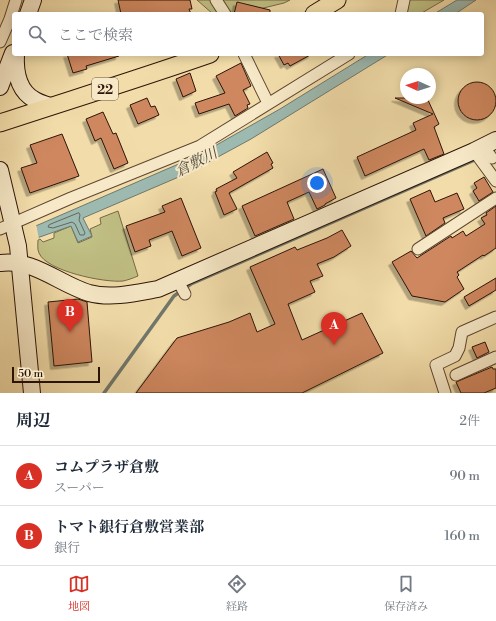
<!DOCTYPE html>
<html lang="ja">
<meta charset="utf-8">
<style>
body{margin:0;font-family:"Libre Bodoni","Noto Serif JP",serif;background:#f6f6f7;color:#1f2937}
.compass{position:absolute;left:400px;top:68px;width:36px;height:36px;border-radius:50%;background:#fff;box-shadow:0 2px 10px #0003;rotate:273deg}
.scale{position:absolute;left:12px;bottom:10px;width:88px;box-sizing:border-box;padding-left:4px;border:2px solid #2c1407;border-top:0;font-size:11px;line-height:14px;white-space:nowrap;color:#2c1407;-webkit-text-stroke:3px #f7e9c8;paint-order:stroke}
.you{position:absolute;left:317px;top:183px;width:14px;height:14px;margin:-10px;border:3px solid #fff;border-radius:50%;background:#1a73e8;box-shadow:0 0 0 6px #1a73e833}
.badge{display:grid;place-items:center;width:26px;height:26px;border-radius:50%;background:#d93025;color:#fff;font-size:13px;font-weight:700}
.pin{position:absolute;translate:-50% -33px;filter:drop-shadow(0 1px 2px #0008)}
.pin::after{content:'';position:absolute;top:21px;width:14px;height:12px;background:inherit;clip-path:polygon(0 0,100% 0,50% 100%)}
.list{margin:0;padding:0;list-style:none}
h2{display:flex;justify-content:space-between;align-items:center;height:52px;margin:0;padding:0 16px;font-size:17px}
h2 small{font-size:13px;font-weight:400;color:#747a83}
.list li{display:grid;grid-template-columns:26px 1fr auto;gap:12px;align-items:center;box-sizing:border-box;height:60px;padding:0 16px;border-top:1px solid #e0e1e3}
.list b{display:block;font-size:15px;white-space:nowrap}
.list p{margin:0;font-size:13px;white-space:nowrap;color:#747a83}
.list em{font-size:13px;font-style:normal;color:#747a83}
.icon{flex:none;width:22px;height:22px;fill:none;stroke:currentColor;stroke-width:2;stroke-linecap:round;stroke-linejoin:round}
.map{position:relative;flex:none;width:496px;height:393px;overflow:hidden}
.search{position:absolute;background:#fff;box-shadow:0 2px 10px #0003;left:12px;right:12px;top:12px;height:44px;display:flex;align-items:center;gap:10px;box-sizing:border-box;padding:0 14px;border-radius:4px;color:#747a83;font-size:15px}
.sheet{height:172px;background:#fff}
nav{display:flex;justify-content:space-around;align-items:center;box-sizing:border-box;height:56px;border-top:1px solid #e0e1e3;background:#fff;font-size:11px;color:#747a83}
nav a{display:grid;justify-items:center;gap:2px}
nav .on{color:#d93025}
.map>svg:first-child{display:block}
</style>
<div class="map">
<svg width="496" height="393" viewBox="0 0 496 393">
<defs>
<filter id="shadow"><feDropShadow dx="-3.5" dy="3.5" stdDeviation="0" flood-color="#0004"/></filter>
</defs>
<rect width="100%" height="100%" fill="#f2ddaa"/>
<filter id="stains"><feTurbulence type="fractalNoise" baseFrequency=".005" numOctaves="4"/><feColorMatrix values="0 0 0 0 .2 0 0 0 0 .09 0 0 0 0 .02 0 0 0 .5 -.17"/></filter>
<radialGradient id="worn" r=".72"><stop offset=".6" stop-color="#630" stop-opacity="0"/><stop offset="1" stop-color="#630" stop-opacity=".3"/></radialGradient>
<g fill="#c0bf84" stroke="#766a46">
<path d="M197,0H290L284,3L239,14H213Z"/>
<path d="M407,0H444L420,14H403Z"/>
<path d="M118,211L138,276C133,278 128,280 123,281C105,283 46,271 39,253C37,249 38,244 38,240L40,239L43,242L54,238V233L71,226L78,243L92,237L90,229L101,224L100,218Z"/>
</g>
<g fill="#9dbab1" stroke="#70786d">
<path d="M457,0H476L455,14H434Z"/>
<path d="M369,54H389L251,139L205,164L188,173L83,218L92,236L78,242L71,226L0,251V237L38,225L197,156L280,109Z"/>
</g>
<path fill="#f2ddaa" d="M36,224L39,239L0,252V235Z"/>
<g fill="none" stroke-linecap="round" stroke-linejoin="round">
<path stroke="#64675c" stroke-width="1" d="M79,213L80,215L79,220L85,233L84,235H80L75,224L72,222L53,228L48,227L49,225Z"/>
<path stroke="#70786d" stroke-width="3.5" d="M104,393L174,296L191,284L477,159"/>
</g>
<g fill="#ce875f" stroke="#2c1407" filter="url(#shadow)">
<path d="M118,0H190L192,9H189L191,14H121Z"/>
<path d="M237,2L270,10V14H234Z"/>
<path d="M67,54H119V56L86,66L87,69L73,73Z"/>
<path d="M278,54H312L290,66L288,63L284,65Z"/>
<path d="M241,63L251,86L243,90L250,104L247,105L248,108L235,116L229,104L199,114L195,103L225,93L216,76Z"/>
<path d="M190,73L196,91L183,97L176,79Z"/>
<circle cx="477" cy="101" r="19"/>
<path d="M147,98L151,107L155,106L159,115L138,124L130,105Z"/>
<path d="M395,98H427L439,124L434,127L444,154L429,160L424,149L365,176L357,157L416,130L413,123L433,114Z"/>
<path d="M103,112L113,134L116,133L128,163L114,169L101,138L95,141L86,119Z"/>
<path d="M62,134L79,176L30,193L21,168L37,163L30,145Z"/>
<path d="M267,152L273,163L271,164L273,168L229,193L237,209L224,215L215,192L217,191L216,189L237,178L233,172Z"/>
<path d="M323,169L336,198L325,204V205L317,209L309,192L287,202L294,219L255,236L242,206Z"/>
<path d="M484,177L493,192L479,201L473,191L477,188L474,183Z"/>
<path d="M430,190L435,202L457,193L464,209L443,218L445,223L426,236L410,199Z"/>
<path d="M181,198L201,248L182,256L172,231L149,240L151,246L135,252L126,226L165,212L162,206Z"/>
<path d="M496,206V248L484,256L483,255L457,272L459,275L457,277L464,289L445,302L412,296L392,262L411,251L417,258L451,236L452,238L463,231L466,236L485,224L481,218L487,215L486,213Z"/>
<path d="M342,230L351,246L334,257L317,264L323,276L310,281L315,292L288,304L302,340L362,313L383,353L302,393H136L177,338L229,322L250,313L257,332L275,324L250,267L295,247L297,250L327,238Z"/>
<path d="M496,278V290L469,306L464,297Z"/>
<path d="M78,299L87,302L92,362L54,366L48,302Z"/>
<path d="M485,342L489,352L477,358L472,347Z"/>
<path d="M492,367L493,369H496V388L484,393H461L456,382Z"/>
</g>
<g fill="none" stroke-linecap="round" stroke-linejoin="round">
<g stroke="#5e4630" stroke-width="13">
<g id="street">
<path d="M216,0L225,14"/>
<path d="M401,14L404,0"/>
<path d="M0,42L10,19L16,0"/>
<path d="M244,54L268,103"/>
<path d="M484,147L492,158"/>
<path d="M474,151L496,181"/>
<path d="M0,229L71,198L200,146L349,54"/>
<path d="M418,249L496,198"/>
<path d="M178,281L185,294"/>
<path d="M456,375L496,357"/>
<path d="M445,393L436,365L455,356L459,348L462,332L496,317"/>
</g>
</g>
<g stroke="#2c1407" stroke-width="18">
<g id="secondary">
<path d="M28,14L33,0"/>
<path d="M16,54C15,72 18,91 35,100C40,103 45,104 50,106"/>
<path d="M0,87L13,53"/>
<path d="M0,170L18,246L32,393"/>
<path d="M0,263C33,258 59,284 89,293C111,299 136,293 158,289L474,151L496,140"/>
</g>
</g>
<g stroke="#2c1407" stroke-width="19">
<g id="primary">
<path d="M314,14L337,0"/>
<path d="M0,123C70,100 141,78 210,54"/>
</g>
</g>
<use href="#street" stroke="#f7e9c8" stroke-width="11"/>
<use href="#secondary" stroke="#f7e9c8" stroke-width="16"/>
<use href="#primary" stroke="#f2ddaa" stroke-width="17"/>
</g>
<g text-anchor="middle" stroke-width="4" stroke-linejoin="round" paint-order="stroke">
<rect fill="#f7e9c8" stroke="#695441" stroke-width="1" x="92" y="78" width="26" height="22" rx="3"/>
<g font-size="13" font-weight="bold" fill="#2c1407">
<text x="105" y="94">22</text>
</g>
<g font-size="15" font-style="italic" fill="#544e42" stroke="#f7e9c8">
<text transform="translate(196 162) rotate(-27)" y="5">倉敷川</text>
</g>
</g>
<rect width="100%" height="100%" filter="url(#stains)"/>
<rect width="100%" height="100%" fill="url(#worn)"/>
</svg>
<svg class="compass" viewBox="-18 -18 36 36"><path d="M0-13l5 13h-10z" fill="#e53935"/><path d="M0 13l5-13h-10z" fill="#747a83"/></svg>
<div class="scale">50 m</div>
<div class="you"></div>
<div class="pin badge" style="left:334px;top:345px">A</div>
<div class="pin badge" style="left:70px;top:332px">B</div>
<div class="search"><svg class="icon" aria-label="search" viewBox="0 0 24 24"><circle cx="10" cy="10" r="6"/><path d="M15 15l6 6"/></svg>ここで検索</div>
</div>
<section class="sheet">
<h2>周辺<small>2件</small></h2>
<ul class="list">
<li><span class="badge">A</span><div><b>コムプラザ倉敷</b><p>スーパー</p></div><em>90 m</em></li>
<li><span class="badge">B</span><div><b>トマト銀行倉敷営業部</b><p>銀行</p></div><em>160 m</em></li>
</ul>
</section>
<nav>
<a class="on"><svg class="icon" aria-label="map" viewBox="0 0 24 24"><path d="M3 6l6-2 6 2 6-2v14l-6 2-6-2-6 2zM9 4v14M15 6v14"/></svg>地図</a>
<a><svg class="icon" aria-label="directions" viewBox="0 0 24 24"><path d="M12 3l9 9-9 9-9-9zM9 14v-3h6M13 9l2 2-2 2"/></svg>経路</a>
<a><svg class="icon" aria-label="saved" viewBox="0 0 24 24"><path d="M7 4h10v16l-5-4-5 4z"/></svg>保存済み</a>
</nav>
